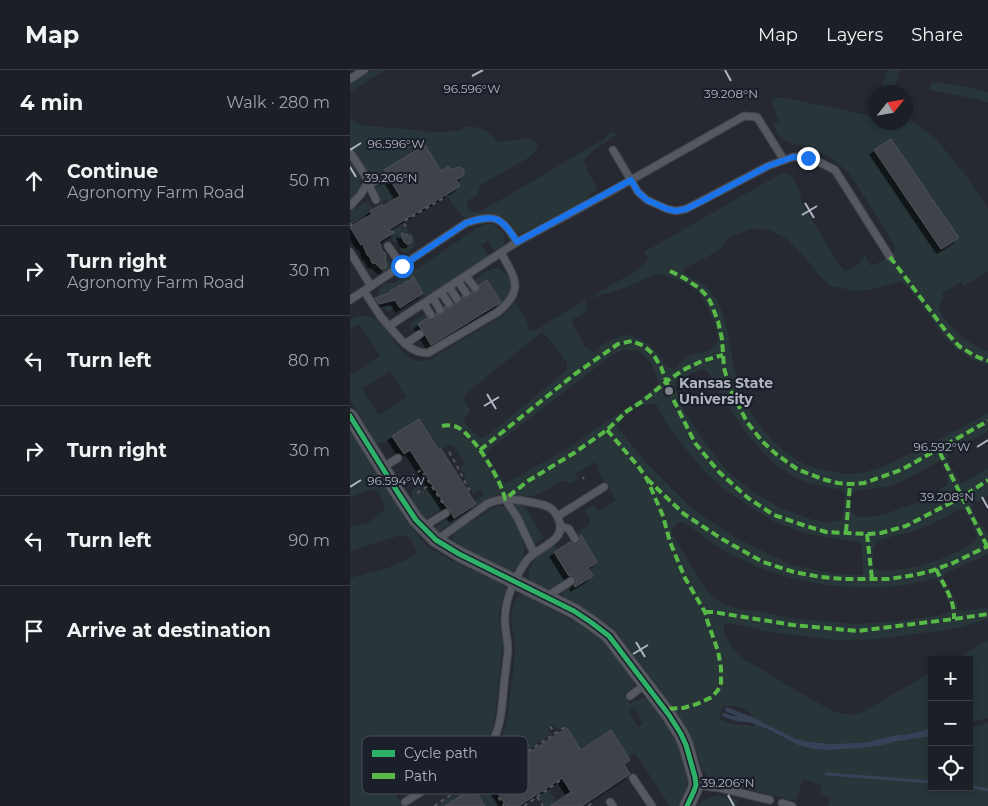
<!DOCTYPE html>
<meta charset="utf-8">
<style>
body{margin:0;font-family:Montserrat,sans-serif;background:#292c32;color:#f1f3f6}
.controls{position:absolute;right:15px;bottom:15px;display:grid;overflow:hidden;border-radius:0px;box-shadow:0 2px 8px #0003}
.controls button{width:45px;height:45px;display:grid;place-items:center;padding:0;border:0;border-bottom:1px solid #3a3d42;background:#1c1f25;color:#f1f3f6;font:25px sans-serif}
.compass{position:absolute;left:518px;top:15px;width:45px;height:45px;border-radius:50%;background:#1c1f25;box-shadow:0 2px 8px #0003;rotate:59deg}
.stop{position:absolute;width:15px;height:15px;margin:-11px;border:4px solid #1a73e8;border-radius:50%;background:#fff}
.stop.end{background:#1a73e8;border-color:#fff;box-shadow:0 1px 5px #0008}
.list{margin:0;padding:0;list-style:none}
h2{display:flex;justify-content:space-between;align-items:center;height:65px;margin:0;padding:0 20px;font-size:21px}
h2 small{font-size:16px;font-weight:400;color:#a0a2a7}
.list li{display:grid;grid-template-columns:32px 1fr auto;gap:15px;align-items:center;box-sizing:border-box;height:90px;padding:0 20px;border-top:1px solid #3a3d42}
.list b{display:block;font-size:19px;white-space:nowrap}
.list p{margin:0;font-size:16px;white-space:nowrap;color:#a0a2a7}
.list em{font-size:16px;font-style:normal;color:#a0a2a7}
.icon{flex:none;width:28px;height:28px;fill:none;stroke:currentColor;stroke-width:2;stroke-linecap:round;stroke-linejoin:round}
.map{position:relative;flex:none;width:638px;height:736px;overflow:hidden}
header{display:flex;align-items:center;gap:30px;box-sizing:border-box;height:70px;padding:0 25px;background:#1c1f25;border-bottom:1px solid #3a3d42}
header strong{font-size:24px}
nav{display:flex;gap:28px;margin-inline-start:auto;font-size:18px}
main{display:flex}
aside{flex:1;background:#1c1f25}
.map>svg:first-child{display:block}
</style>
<header>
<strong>Map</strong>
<nav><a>Map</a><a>Layers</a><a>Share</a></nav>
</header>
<main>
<aside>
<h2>4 min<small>Walk · 280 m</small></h2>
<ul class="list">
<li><svg class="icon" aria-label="ahead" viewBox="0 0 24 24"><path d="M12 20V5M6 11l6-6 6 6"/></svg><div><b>Continue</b><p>Agronomy Farm Road</p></div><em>50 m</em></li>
<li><svg class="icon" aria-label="right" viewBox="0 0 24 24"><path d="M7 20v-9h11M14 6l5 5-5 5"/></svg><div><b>Turn right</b><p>Agronomy Farm Road</p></div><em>30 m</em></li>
<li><svg class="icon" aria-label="left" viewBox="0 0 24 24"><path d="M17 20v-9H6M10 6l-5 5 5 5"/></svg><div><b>Turn left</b></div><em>80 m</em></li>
<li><svg class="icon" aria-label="right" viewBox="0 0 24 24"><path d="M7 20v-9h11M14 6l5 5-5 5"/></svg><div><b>Turn right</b></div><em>30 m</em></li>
<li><svg class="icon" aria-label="left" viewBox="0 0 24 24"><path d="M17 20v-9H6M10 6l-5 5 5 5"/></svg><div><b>Turn left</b></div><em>90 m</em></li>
<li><svg class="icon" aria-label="arrive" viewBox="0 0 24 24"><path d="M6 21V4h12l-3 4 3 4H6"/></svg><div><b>Arrive at destination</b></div></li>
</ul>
</aside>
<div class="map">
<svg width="638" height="736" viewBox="0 0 638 736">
<defs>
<filter id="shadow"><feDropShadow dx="-4.5" dy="4.5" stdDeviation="0" flood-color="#0009"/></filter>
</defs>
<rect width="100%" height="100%" fill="#262931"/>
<g fill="#283639" fill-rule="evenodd">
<path d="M22,0H35L20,9L0,23V14Z"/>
<path d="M537,0H549L544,22H530Z"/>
<path d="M589,12L617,17L638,22V33L630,30L580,20L581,14L584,13Z"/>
<path d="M430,27L518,45L525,37L526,52H556V47L586,69L617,107L638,138V201L592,230C591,232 590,235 589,237C589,245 610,266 617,271C624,275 630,278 638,281V294C595,287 580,236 551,211L519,220L505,221L481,216L467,203L454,186L436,168L422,161L410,159H401L382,166L375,172L372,177L356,188L334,198L333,202C341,210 354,212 361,222C381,248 378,282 388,312C395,336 411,361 431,378C448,393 462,398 485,402C490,403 495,404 500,404C516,404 533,397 547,390C578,376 608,359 638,343V361L598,384L597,390L610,412L613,413L638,398V427L625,432L622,436L624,443L626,448L638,463V484L596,503L593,508L607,533L608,541L638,538V549L610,558L527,569L487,570L425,563L379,553L374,555V563L379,572L384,579L394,589L452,624L483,641L500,645L513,642L582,602V658L556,665H546L518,672L495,674L460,672L446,669L433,663L402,647L397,640L387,636H374L371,640V642L370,650C378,653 386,655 394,655C400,656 405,655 411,657L448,675L463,679L479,680L494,679L538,674L543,672L582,666V717H619V657L638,653V736H478L481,728L470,724L472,716L453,709L446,731L363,711L359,708L352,699L346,679L337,659L324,638L267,562L260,556L240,542L215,529L212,523C215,518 218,515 224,515L226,517L243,506L238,498L247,492L231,466L229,467L227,463L240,454V450L234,441L244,435L249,441L266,430L247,399L249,397L245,392L225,404L228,409L218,415V413L216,411H212L189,424L181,426L147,425L90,461H85L82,459L102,446L104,448L126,434L125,431L134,425L130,419L123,423L114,408L116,406L110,397L115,394L105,378L101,376L100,374L69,392L72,398L69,399L64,391L87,376L69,349L43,366L44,368L37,371L28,373L25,371L0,329V302L2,305L30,286L9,254L0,260V250C40,226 41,302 79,290L151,247L158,241L166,231L168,238L176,250L179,261L188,259L203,249L284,202L299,189L294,182L432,103L441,105L452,125L450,128L454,137L490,196L495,201C503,201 511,192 515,185L516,189L521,196L537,189L544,183L545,177L538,164L500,104L480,87L472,83L454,75L442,74L435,70L428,64L422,51L425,53L429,52L421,30ZM541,69L552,86L535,97L524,80ZM559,96L571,113L554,125L542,108ZM578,123L590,140L573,152L561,135ZM597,151L609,168L591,179L580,162ZM306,204C320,205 334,211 346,220C355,227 374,266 365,276C359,283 345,283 336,287C332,290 329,295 326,299L316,297L309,285L299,274L288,268L278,265L271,266L253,274L244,283L236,278L222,253L223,249L237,241L236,231L241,228L277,217ZM611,212L614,216L594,228L592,224ZM192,262L200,270L217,293V299L209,307L144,360L132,369L120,359L114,352L115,347L120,342L119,338L113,327L119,321ZM274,280L289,281L301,293L309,312L305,318L217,379L155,414L138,387L137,382L141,378L261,286ZM351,299L355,300L359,304C383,343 407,390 451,410C463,415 479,417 492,420L495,424L493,443L491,450L476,453L457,448L429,437L404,422L376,400L355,372L333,339L325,317L326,312ZM40,301L57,327L29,345L12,319ZM294,334H303L307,336L322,362L355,402L376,421L426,453L458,464L509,472L512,476L513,505L485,504L442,495L386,468L342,439L301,398L267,357C273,346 283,339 294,334ZM591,390C596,397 598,404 598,413C584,427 520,456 502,444C501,437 498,427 504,422C508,419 531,418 539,416C554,412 576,398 591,390ZM609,439L615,440L627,465L626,470C605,486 572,498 545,500C540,501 534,502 529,500C526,499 525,498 523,496V481L526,472C538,467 549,465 561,462C578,456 594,448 609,439ZM329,452H332L338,455C352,465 366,477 382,485C436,514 496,522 556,515C566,514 576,510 586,508L592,517L602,538L600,542L587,546L540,552L504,554L439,548L412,542L388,539L372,533L361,525L351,512L322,464V460Z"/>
<path d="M0,48L11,55L85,62C92,61 99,62 105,61C109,61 113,58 117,57C130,55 139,62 148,72L178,68L188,73L186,81L178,88L129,116L128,124L116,132L118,137L123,142L128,143L254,69L260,62L267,64C259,71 238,82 234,91C237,102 243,109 247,120L245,122L241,123L237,130L170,164C164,160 162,153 156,149C145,142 128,146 115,148C106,141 103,132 96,125L110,116L98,97L81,107L90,100L75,75L34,100L35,101L21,109L8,85L0,77Z"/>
<path d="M2,92C8,100 14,114 9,124C7,127 3,130 0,133V94Z"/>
<path d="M74,110L75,111L38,133L36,130L34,131L35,132L32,134L27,124L26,118L38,111L48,126Z"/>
<path d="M16,132L19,133L23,139L20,141L21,142L2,154L0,151V141Z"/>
<path d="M51,152L55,158L56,157C65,168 71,175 56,183L51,181L46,172L41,171L42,167L37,159Z"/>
<path d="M138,153C151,155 159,167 152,178L144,180L138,171L131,175L139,186L136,190L92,217L74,226L71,224L73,223L70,219L50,238L43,241H37L31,237L27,233L28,222L32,215L45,212L64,201L124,160Z"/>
<path d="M29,164C29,176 37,186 42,197C36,203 29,206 22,202L21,192L11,175Z"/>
<path d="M148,198L155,203L160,210L162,221L157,233L142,242L141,238L151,231L138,210L127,216L124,212C129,205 139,199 148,198Z"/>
<path d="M77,243L79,246L68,254L70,258L63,262L59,254Z"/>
<path d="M77,268L82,276L93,268L95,272L75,281L70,273Z"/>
<path d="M0,358L56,451L77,476L104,492L152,514L156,520L149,542V550L153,575L144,653C138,677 128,681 108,694L103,685L44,722L53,736H0V508C19,503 53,496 67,483C63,472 62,465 48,466L0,481V457L20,452L35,439L30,424L24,419L0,427Z"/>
<path d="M70,403L77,414L66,422L68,423L80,416L93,438L74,450C67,440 57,430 64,418L59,410Z"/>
<path d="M166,434L173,435L176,438L194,468L184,474L166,436Z"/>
<path d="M147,436C150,436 151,436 154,437C159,440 161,446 164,450C171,462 179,480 170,494C167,499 164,501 158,501L104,474C100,470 103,465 106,461Z"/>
<path d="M205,476L207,480L204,482L219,506L217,510L197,520C192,518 185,516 182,513C174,505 183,489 190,484C195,481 200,478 205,476Z"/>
<path d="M169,525H175L248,565L254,570L284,610V617L274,624L280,634C288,630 292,625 300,631C325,663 344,689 334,732H331V734L333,735L332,736H320L285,683L278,687L261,660L209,694L217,659L214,655L209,659L202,654L197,657L201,664L151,697V699L134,710L150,736H135L114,704L140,687L146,680L153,665L158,644L164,593L165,573L161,552L162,541L165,531ZM284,637L293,654L288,657L279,641Z"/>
<path d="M638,570V648L619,652V590H605Z"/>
<path d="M113,719L115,723L95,736H86Z"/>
<path d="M199,720L207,732L200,736H194L188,727Z"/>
<path d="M364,726H371L388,730L386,736H347L356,729Z"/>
</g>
<path fill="#374258" d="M376,637L402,647L446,669L460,672L484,674L505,673L518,672L546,665H556L582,658V666L543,672L538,674L510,678L479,680L463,679L448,675L419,660L406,655L403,653L386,651L374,647L372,645L373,643C378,643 382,647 387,646L375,641Z"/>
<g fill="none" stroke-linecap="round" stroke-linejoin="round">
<g stroke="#374258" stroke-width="3">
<path d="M476,704L582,712"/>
<path d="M619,716L638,720"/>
</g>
</g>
<g fill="#404349" stroke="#4e5159" filter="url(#shadow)">
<path d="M541,69L609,168L591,179L524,80Z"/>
<path d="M75,75L91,101L98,96L100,100L109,97L113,99L114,101V105L106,110L110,116L38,160L45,162L29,172L32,181L36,184L35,189L37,195L35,199H31L25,193H22L20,187L17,185L13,174L11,175L0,157L22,144L20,141L32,134L33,136L50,126L34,100Z"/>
<path d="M51,163L61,166L62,170L61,173L57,174L54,172Z"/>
<path d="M63,206L73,223L50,238L45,230L29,234L25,228L39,223L41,220L45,219L48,216L53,215L56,211H60Z"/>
<path d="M137,210L151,232L81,275L75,265V261L71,259L68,254L77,248L79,250H83L86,247V243L90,245L93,244L95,240L94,237L100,239L103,237L104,233L110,234L112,231V226L117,228L120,226L121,221L123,223L128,222L130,220L129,215Z"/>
<path d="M69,349L89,380L91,379L126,434L104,448L100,440L97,438L60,380L54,384L42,366Z"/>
<path d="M231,465L247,492L238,498L243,506L225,517L224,515L226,513V509L223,506H219L204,482L220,472L223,474H227L230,471V466Z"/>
<path d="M217,658L231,680L261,660L280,690L274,694L280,704L232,736H200L221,722L212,708L169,736H156L139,709Z"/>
<path d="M123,718L135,736H95L115,723Z"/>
</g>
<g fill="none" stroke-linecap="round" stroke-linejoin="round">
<g stroke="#42444a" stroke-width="9">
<g id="lane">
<path d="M0,9L14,0"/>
<path d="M263,80L288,122L297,130L317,139L326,141L336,139L418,96L443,87H458L469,92L485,100L540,187"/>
<path d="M0,82L14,104L26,130"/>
<path d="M0,136L11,124L15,117L32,107"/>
<path d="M38,176L52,196"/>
<path d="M0,182L21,216"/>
<path d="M116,206L125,218"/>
<path d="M108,211L116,223"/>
<path d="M99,217L107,229"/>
<path d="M14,221L31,247L39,256L167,172L258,123L394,46L407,47L434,90"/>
<path d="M91,222L99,234"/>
<path d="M83,228L90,240"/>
<path d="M0,230L116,153C145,144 151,146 167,172"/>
<path d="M74,234L81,245"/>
<path d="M39,256C50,269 60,283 78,283L148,242C175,220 165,208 151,183"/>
<path d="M55,274L70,264"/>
<path d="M32,398L48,388"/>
<path d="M155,429L167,447L184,483"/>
<path d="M208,446L254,417"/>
<path d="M210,456L219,459L225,469"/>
<path d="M73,457L96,443"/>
<path d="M196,527L221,511"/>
<path d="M280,626L296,614"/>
<path d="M283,708L302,736"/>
<path d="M346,715L370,718L420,730"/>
<path d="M55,732L128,686C134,682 139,677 143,670C152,654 152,633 154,615C155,603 157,592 158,580C158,569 154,558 155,546C156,527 166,506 177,490C188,476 221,471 207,446C203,437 195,435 185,433C168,430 154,426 137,434L87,470"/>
<path d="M260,732L263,736"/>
<path d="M432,733L442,736"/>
</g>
</g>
<g stroke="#42444a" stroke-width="16">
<path id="street" d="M0,346L50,426L66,450L86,470L109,484L224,541L242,553L259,566L319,645L331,664L336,675L345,707L346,715L344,721L337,736"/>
</g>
<g stroke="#54575d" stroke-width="2" stroke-dasharray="4 4" stroke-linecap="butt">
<path d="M0,153L2,156"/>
<path d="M56,157L53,152L97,126"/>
<path d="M99,382C108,396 113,410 122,424"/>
<path d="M233,407L234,409"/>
<path d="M54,411L71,400L94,435"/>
<path d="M67,423L81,414"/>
<path d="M200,656L205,664"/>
<path d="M153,699L137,710L154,736"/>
<path d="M153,700V698L154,697L215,657"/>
<path d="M187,727L193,736"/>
<path d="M84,736L119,713"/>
<path d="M174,736L211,710"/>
<path d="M238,736L242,733L243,736"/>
</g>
<use href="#lane" stroke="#55585f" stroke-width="7"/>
<use href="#street" stroke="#55585f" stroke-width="14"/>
<g stroke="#58b947" stroke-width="4" stroke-dasharray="8 4" stroke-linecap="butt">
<path d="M540,187L598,264L609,276L625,286L638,291"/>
<path d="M320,201L334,208L349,218L355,224L360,231L368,251L372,269L374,298L380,319L397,352L412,371L426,384L447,399L472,409L488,413L500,414L514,413L551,400L638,351"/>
<path d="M92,356C96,355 103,355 107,357C125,366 151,410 155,429L178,411L224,383L257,360L277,341L293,331L317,311L333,300L352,291L373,285"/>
<path d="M257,360L288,396L297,409L313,446L320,472L335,508L355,542L358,553L368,581L371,598V613L368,620L362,627L347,634L333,638L314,639"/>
<path d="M130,380L225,304L268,274L282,271L294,276L303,284L311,297L323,329L345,373L369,402L398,428L424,445L456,456L476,462L517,464L531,463L556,456L612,427L588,379"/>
<path d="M297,409L334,444L372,469L413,492L444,502L471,507L493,509H539L565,505L581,501L603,493L638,476"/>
<path d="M496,462L500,414"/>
<path d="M517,464L522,509"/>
<path d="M637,476L612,427L638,410"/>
<path d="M586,499C594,516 605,530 604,549"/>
<path d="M355,542H363L443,555L508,561L604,549L638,544"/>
</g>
<g stroke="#1b1f2a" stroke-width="8">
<path id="cycleway" d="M0,346L50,426L66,450L86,470L109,484L224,541L242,553L259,566L319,645L331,664L336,675L345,707L346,715L344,721L337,736"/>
</g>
<use href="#cycleway" stroke="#2db169" stroke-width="5"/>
</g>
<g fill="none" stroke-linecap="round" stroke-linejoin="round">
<path stroke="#1a73e8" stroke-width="6" d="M52,196L116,153C145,144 151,146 167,172L281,110L288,122L297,130L317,139L326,141L336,139L352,131L418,96L443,87L458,88"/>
</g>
<path fill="none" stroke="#b0b5c2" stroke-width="2" d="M375,0L381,11M122,6L133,0M0,80L11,73M0,97L6,107M455,133L464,148M452,145L467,136M137,324L146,339M134,336L149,327M627,377L638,370M0,417L11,410M632,427L638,438M286,572L295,587M283,584L298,575M378,725L384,736"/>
<circle fill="#80848f" stroke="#1b1f2a" stroke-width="2" cx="319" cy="321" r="5"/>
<g text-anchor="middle" stroke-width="4.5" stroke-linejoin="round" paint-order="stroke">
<g font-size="14" font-weight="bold" fill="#b0b5c2" stroke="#1b1f2a" text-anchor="start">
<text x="329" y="318">Kansas State<tspan x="329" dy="16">University</tspan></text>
</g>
</g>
<rect x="12" y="666" width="166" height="58" rx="8" fill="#1b1f2a" stroke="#484c58" stroke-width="1"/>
<rect x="22" y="680" width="23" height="7" fill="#2db169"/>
<rect x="22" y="703" width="23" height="6" fill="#58b947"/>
<g font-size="14" fill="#b0b5c2">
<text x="54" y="688">Cycle path</text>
<text x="54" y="711">Path</text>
</g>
<g font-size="12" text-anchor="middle" fill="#b0b5c2" stroke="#1b1f2a" stroke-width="4.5" stroke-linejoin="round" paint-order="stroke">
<text x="122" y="23">96.596°W</text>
<text x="381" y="28">39.208°N</text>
<text x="46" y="78">96.596°W</text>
<text x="41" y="112">39.206°N</text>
<text x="592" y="381">96.592°W</text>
<text x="46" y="415">96.594°W</text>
<text x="597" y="431">39.208°N</text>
<text x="378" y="717">39.206°N</text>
</g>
</svg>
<div class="controls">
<button>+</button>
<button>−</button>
<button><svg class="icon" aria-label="locate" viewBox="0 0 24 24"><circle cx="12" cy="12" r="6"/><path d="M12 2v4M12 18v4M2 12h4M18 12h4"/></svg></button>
</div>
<svg class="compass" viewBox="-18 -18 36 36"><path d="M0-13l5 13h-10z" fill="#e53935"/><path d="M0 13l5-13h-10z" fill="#a0a2a7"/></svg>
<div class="stop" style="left:52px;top:196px"></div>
<div class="stop end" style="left:458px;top:88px"></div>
</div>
</main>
